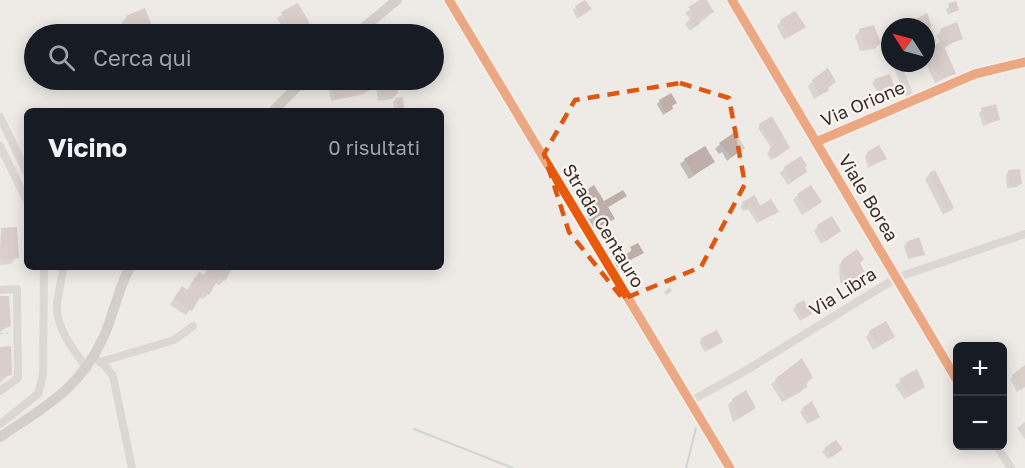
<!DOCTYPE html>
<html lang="it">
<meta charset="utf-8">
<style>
body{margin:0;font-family:"Golos Text",sans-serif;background:#20242c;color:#f1f3f6}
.controls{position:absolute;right:18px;bottom:18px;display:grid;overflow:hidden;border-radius:9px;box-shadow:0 3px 15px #0003}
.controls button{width:54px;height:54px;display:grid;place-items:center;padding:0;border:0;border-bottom:2px solid #363941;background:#171b24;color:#f1f3f6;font:30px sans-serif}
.compass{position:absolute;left:881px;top:18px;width:54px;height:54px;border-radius:50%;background:#171b24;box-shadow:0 3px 15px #0003;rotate:306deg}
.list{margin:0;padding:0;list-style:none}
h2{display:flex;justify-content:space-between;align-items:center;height:78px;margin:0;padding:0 24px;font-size:26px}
h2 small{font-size:20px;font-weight:400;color:#9ea1a6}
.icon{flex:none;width:33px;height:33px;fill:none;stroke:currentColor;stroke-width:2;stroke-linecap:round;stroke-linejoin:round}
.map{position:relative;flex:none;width:1025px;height:468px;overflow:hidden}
.search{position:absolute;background:#171b24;box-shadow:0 3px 15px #0003;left:24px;top:24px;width:420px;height:66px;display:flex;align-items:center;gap:15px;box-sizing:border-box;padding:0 21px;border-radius:33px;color:#9ea1a6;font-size:22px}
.panel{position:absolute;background:#171b24;box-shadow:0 3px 15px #0003;left:24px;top:108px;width:420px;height:162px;border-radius:9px}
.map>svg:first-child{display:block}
</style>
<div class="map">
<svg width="1025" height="468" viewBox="0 0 1025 468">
<rect width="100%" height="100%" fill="#eeeae6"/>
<g fill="#0003">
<path d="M703,0L713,12L690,31L685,24L690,19L685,13Z"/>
<path d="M586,1L590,9L577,19L573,10Z"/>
<path d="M955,3L958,10L948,15L946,9Z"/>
<path d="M298,5L308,24L292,34H286L277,18Z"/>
<path d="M926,15L931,28L926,32V27H915L914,23Z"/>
<path d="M127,17L150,25L143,34H127L122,22Z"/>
<path d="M781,21L799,31L784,40L777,26Z"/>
<path d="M860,31L879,44L875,49L860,51L855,36Z"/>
<path d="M941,31L961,38L944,48L955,73L935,83L926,63L934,56L933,53L926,54L941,44L937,35Z"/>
<path d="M364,80L367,91L364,94L331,101L329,90L332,87Z"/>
<path d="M375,80H394L397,94L392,99L378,101Z"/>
<path d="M875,80L892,86L878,93L872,83Z"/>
<path d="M813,81L827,91L814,99L808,86Z"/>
<path d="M396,99L403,109L401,111H394L393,102Z"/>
<path d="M660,101L672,109L663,115L657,104Z"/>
<path d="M982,110L998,120L983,126L979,113Z"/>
<path d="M760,125L785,151L771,160L767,153L772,149L758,128Z"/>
<path d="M720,144L743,148L727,161L722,152L719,154L715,149Z"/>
<path d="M868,153L885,158L868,168L865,156Z"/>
<path d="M685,160L713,162L689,179L680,164Z"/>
<path d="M785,168H803L805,172L788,185L780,173Z"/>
<path d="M1009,171L1020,184L1017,187L1007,188L1006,174Z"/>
<path d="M930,174L953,208L943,215L925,179Z"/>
<path d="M584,193L604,203L621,199L607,208L613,218L609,222L595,229L587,217L590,214L580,197Z"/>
<path d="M798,195L821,202L802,215L793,200Z"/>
<path d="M755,197L760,208L777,212L757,223L748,209L743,211L740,206Z"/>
<path d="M818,226L839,231L821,244L814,231Z"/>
<path d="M1,230L17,257L11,264L0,265Z"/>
<path d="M906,243L923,255L908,259L904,246Z"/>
<path d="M631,248L642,253L614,269L616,265L631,253Z"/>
<path d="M844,260L859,262L866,277L848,290L840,282L839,265Z"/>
<path d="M208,267H231L224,280L219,285L215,282L208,294L203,299L199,297L186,315L170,305L177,293L182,288L187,291L194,278L199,274L203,276Z"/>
<path d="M670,287L672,291L666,295L664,292Z"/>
<path d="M0,298L10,326L0,332Z"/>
<path d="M803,302L810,314L800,321L793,309Z"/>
<path d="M870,332L893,337L873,350L866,337Z"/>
<path d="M702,339L721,342L705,352L699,342Z"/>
<path d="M0,349L10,374L0,383Z"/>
<path d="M1025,369V386L1017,392L1010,379Z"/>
<path d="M916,371L924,387L904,399L895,385Z"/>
<path d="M811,378L801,392L782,402L771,384L776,380Z"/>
<path d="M733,400L755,408L733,422L728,405Z"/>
<path d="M803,409L819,417L807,424L800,412Z"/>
<path d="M1025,422V439L1017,428Z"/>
<path d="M825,449L838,452L828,459L822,452Z"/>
</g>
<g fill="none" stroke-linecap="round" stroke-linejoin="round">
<g stroke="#a4bfbc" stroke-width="2">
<path d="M414,429L513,468"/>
<path d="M686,468L696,428"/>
</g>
</g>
<g fill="#c0aeaa">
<path d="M585,0L592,9L580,17L575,6Z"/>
<path d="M700,0H707L714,12L698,20L700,24L695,27L689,18L694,14L688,7Z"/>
<path d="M956,1L959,10L951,13L948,4Z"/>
<path d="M298,3L310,24L292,33L281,12Z"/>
<path d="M145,8L152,26L147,28L148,31L133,34L126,16Z"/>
<path d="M795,11L806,27L789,37L780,20Z"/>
<path d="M927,13L932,27H919L916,19Z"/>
<path d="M957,22L963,39L944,46L956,74L940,79L929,57L939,52L938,49L932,52L930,48L945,39L940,29Z"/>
<path d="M874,25L881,44L864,47L859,29Z"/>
<path d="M828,68L836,82L828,88L829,91L819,95L812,80Z"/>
<path d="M890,74L894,86L881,91L874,79Z"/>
<path d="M359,80H366L369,91L334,99L331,86Z"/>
<path d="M379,80H396L398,94L382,97Z"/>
<path d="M671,93L677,103L672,106L673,109L666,113L659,100Z"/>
<path d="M403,97L404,109L397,110L396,98Z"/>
<path d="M996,104L1000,120L986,124L981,108Z"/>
<path d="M772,116L790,148L775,158L769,149L774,146L759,124Z"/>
<path d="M735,132L745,148L732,157L719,143Z"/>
<path d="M879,145L887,159L871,166L867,152Z"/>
<path d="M705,146L715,162L694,175L684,159Z"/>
<path d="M801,156L807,166L805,167L807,172L793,181L784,167Z"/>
<path d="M1020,169L1022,184L1010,186L1008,170Z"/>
<path d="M935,170L954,208L948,212L929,173Z"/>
<path d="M594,185L604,201L623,190L627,196L608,207L615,219L599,227L590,212L594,210L583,192Z"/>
<path d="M811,185L822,202L808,211L797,194Z"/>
<path d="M755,195L760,206L771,199L779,212L760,221L751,207L746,210L742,202Z"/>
<path d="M832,216L841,231L826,241L817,225Z"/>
<path d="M17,227L19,258L0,259L1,228Z"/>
<path d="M919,237L925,255L911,257L906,242Z"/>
<path d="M638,243L644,253L617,267L615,263L632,250L630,247Z"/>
<path d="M857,249L864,259L860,263L868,278L853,286L844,277L841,264L843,259Z"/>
<path d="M209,267H233L225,281L219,278L209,295L203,292L192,311L174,300L182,286L188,290L199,272L204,275Z"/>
<path d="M0,296H9L11,326L0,327Z"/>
<path d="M804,300L812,314L803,319L795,305Z"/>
<path d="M886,321L895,337L879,346L869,331Z"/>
<path d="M717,330L723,342L708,350L701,338Z"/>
<path d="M11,346L12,375L0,378V347Z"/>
<path d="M802,358L813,378L805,382L807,387L787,398L775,379Z"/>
<path d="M1025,365V387L1021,390L1012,375Z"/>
<path d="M917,369L925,387L909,396L899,379Z"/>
<path d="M746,390L756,408L738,419L732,399Z"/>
<path d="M812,401L820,417L811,422L802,408Z"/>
<path d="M836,440L843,449L832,457L824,448Z"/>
</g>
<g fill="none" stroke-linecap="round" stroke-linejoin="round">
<path stroke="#c1bbb7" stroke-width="1.5" stroke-dasharray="3 3" stroke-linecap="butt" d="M0,334L8,333"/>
<g stroke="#c8c2be" stroke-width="8">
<path d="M449,0L730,468"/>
<path d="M732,0L958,382"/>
<path d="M896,63L912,101"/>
<path d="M0,117L27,173"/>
<path d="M816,142L975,74L1025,62"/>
<path d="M0,146L27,201"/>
<path d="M63,267C62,280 58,292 57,305C56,330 74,349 87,369"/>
<path d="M0,290L17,289L18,378L0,391"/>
<path d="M94,357L107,368L113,376L132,468"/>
<path d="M100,362L174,340L193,326"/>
<path d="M689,402L745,371L896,278L1025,234"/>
<path d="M0,424L38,394L43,374L44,267"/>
<path d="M997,446L1011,468"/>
</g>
<g stroke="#b7b0ad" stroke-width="10">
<path d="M356,34L397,0"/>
<path d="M273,111L304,80"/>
<path d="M0,437C46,406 80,389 104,336C114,313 118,289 130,267"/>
</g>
<g stroke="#f9f4ef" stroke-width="13">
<g id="cycleway">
<path d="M449,0L730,468"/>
<path d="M732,0L958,382"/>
<path d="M816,142L975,74L1025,62"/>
</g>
</g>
<use href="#cycleway" stroke="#e8590c" stroke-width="9"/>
</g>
<path d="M0 0H1025V468H0ZM680,83L729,98L745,184L701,267L623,299L569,232L544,154L575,100Z" fill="#eeeae6" fill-opacity=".55" fill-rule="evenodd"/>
<path fill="none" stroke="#df570e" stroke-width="4.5" stroke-dasharray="12 8" stroke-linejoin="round" d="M680,83L729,98L745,184L701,267L623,299L569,232L544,154L575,100Z"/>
<g text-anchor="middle" stroke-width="4.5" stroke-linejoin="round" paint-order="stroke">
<g font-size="18" fill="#392f2d" stroke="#f9f4ef">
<text transform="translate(863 104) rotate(-23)" y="6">Via Orione</text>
<text transform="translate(868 198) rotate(59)" y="6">Viale Borea</text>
<text transform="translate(603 226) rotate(59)" y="6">Strada Centauro</text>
<text transform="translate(843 292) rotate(-32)" y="6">Via Libra</text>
</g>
</g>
</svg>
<div class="controls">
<button>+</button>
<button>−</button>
</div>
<svg class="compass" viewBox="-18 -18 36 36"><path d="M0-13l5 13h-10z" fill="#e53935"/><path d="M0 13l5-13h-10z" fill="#9ea1a6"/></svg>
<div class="search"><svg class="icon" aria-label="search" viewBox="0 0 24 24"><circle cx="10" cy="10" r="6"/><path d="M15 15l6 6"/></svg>Cerca qui</div>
<section class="panel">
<h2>Vicino<small>0 risultati</small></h2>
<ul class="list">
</ul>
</section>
</div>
